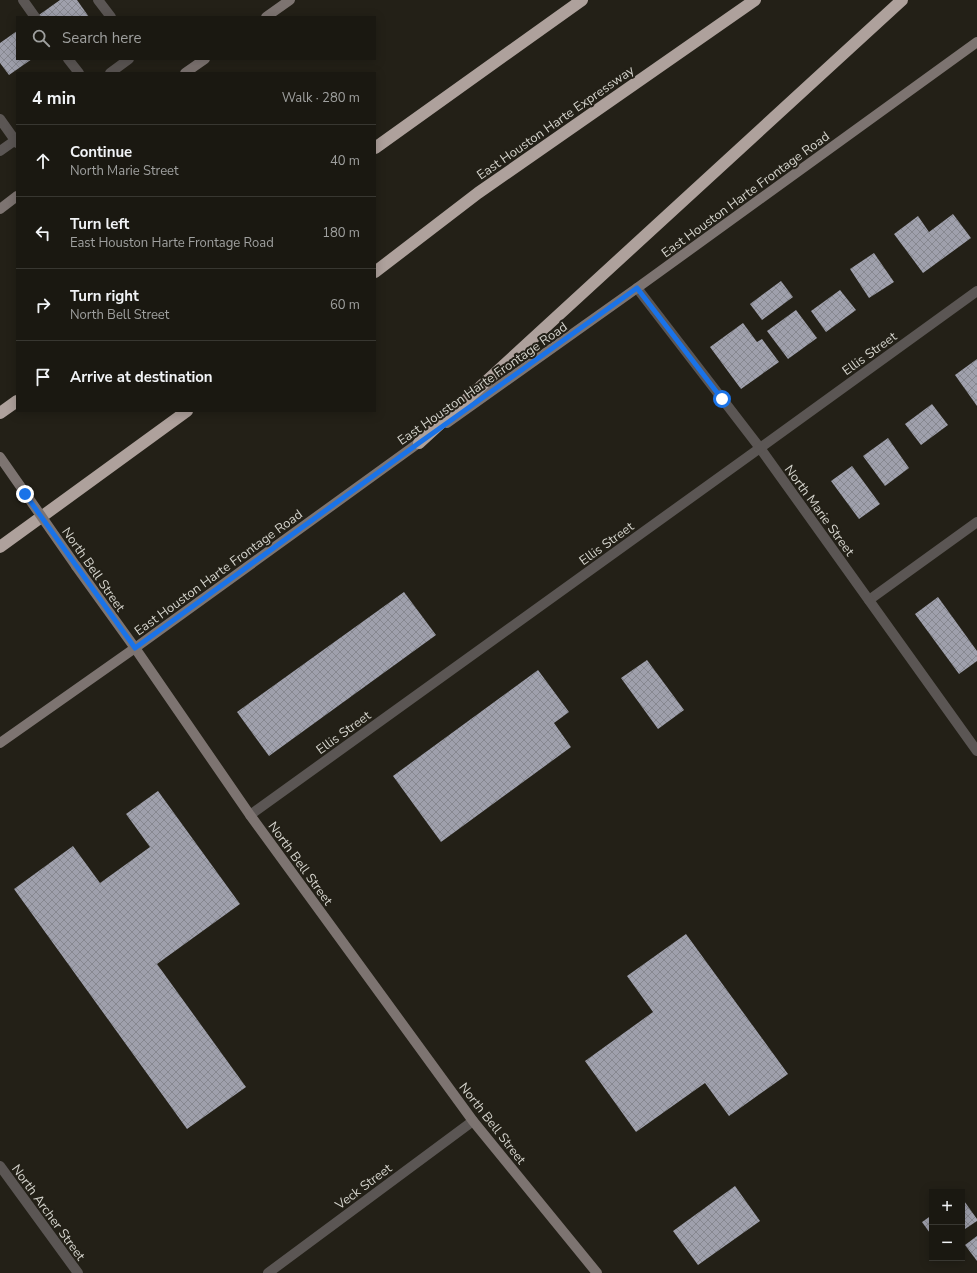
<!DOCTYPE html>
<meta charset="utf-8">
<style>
body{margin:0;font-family:"Nunito Sans",sans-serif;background:#27251f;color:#f1f3f6}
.controls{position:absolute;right:12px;bottom:12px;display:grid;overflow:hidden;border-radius:0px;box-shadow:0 2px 10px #0003}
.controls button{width:36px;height:36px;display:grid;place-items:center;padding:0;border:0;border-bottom:1px solid #383731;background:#1a1811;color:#f1f3f6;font:20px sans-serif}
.stop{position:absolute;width:12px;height:12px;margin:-9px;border:3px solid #1a73e8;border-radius:50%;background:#fff}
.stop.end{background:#1a73e8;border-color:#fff;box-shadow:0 1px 4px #0008}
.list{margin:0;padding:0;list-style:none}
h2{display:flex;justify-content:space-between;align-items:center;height:52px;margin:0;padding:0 16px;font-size:17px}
h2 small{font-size:13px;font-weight:400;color:#9fa09f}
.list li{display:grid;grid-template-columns:26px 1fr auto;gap:12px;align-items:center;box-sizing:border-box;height:72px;padding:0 16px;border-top:1px solid #383731}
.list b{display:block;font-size:15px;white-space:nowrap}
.list p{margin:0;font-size:13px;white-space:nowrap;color:#9fa09f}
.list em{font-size:13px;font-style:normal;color:#9fa09f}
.icon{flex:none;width:22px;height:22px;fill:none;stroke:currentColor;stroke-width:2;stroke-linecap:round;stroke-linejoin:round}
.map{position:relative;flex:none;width:977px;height:1273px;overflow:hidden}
.search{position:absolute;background:#1a1811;box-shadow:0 2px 10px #0003;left:16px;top:16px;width:360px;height:44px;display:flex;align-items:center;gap:10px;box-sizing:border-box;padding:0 14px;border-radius:0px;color:#9fa09f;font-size:15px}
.panel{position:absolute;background:#1a1811;box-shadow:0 2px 10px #0003;left:16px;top:72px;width:360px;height:340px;border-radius:0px}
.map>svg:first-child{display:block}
</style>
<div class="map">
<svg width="977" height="1273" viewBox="0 0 977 1273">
<defs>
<pattern id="building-cross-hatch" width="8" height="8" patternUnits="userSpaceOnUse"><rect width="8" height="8" fill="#9fa0ac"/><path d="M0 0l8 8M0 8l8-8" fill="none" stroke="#878890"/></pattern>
</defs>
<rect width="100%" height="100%" fill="#232017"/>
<g fill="url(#building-cross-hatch)">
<path d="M60,0H77L89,17H36Z"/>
<path d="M17,31V59H32L9,75L0,63V43Z"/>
<path d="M953,214L971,238L923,273L894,234L918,216L929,232Z"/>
<path d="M874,253L894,282L869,298L850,269Z"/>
<path d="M781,281L793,297L762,320L750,304Z"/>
<path d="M840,290L856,310L826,332L811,311Z"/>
<path d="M796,310L817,338L788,359L767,331Z"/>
<path d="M743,323L757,342L762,339L779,362L741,389L710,347Z"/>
<path d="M977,359V406L955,375Z"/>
<path d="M932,404L948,425L921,445L905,424Z"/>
<path d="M888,438L909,468L885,486L863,456Z"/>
<path d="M852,466L880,504L859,519L831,481Z"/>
<path d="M404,592L436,635L269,756L237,712Z"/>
<path d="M938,597L977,651V661L959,674L915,614Z"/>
<path d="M647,660L684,710L658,729L621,678Z"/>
<path d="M538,670L569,712L554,723L571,747L441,842L393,776Z"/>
<path d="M158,791L240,904L157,964L246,1087L187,1129L14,889L73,846L100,883L150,847L126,814Z"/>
<path d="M686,934L788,1074L729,1116L705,1083L636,1132L585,1061L653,1012L627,976Z"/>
<path d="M735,1186L760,1221L698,1265L673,1231Z"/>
<path d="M962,1198L977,1219V1221L962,1231Z"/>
<path d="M932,1215V1236L922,1222Z"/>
<path d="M977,1236V1261L965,1245Z"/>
</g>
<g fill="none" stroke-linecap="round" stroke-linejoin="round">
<g stroke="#5b5654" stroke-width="10">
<path d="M23,0L35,17"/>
<path d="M98,0L111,17"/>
<path d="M68,59L79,73"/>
<path d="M110,73L129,59"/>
<path d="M0,119L17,143"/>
<path d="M0,151L17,139"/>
<path d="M869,600L977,522"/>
</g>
<g stroke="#5b5654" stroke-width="10">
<path d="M637,288L760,448L977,751"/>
<path d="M250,815L760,448L977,291"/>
<path d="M0,1166L78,1273"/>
<path d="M268,1273L473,1121"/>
</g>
<g stroke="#7d7471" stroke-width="10">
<path d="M266,17L290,0"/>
<path d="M185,73L205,59"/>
<path d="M0,209L17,196"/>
<path d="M447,423L637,288L977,42"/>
<path d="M76,566L135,648L250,815L473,1121L597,1273"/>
<path d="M0,743L135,648L424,439"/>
</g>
<g stroke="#aea19c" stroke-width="12">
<path d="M375,148L582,0"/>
<path d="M375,272L478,193L755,0"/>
<path d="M0,413L17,401"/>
<path d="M419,443L902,0"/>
<path d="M0,547L187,411"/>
</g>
<path stroke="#7d7471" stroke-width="10" d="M0,457L76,566"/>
</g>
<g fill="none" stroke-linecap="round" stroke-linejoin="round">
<path stroke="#1a73e8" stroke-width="5" d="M25,494L135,648L419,443L637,288L722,399"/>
</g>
<g text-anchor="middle" stroke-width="4" stroke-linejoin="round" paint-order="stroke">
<g font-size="13" fill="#d4d3cc" stroke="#232017">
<text transform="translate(555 122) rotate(-35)" y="5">East Houston Harte Expressway</text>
<text transform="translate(745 194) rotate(-36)" y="5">East Houston Harte Frontage Road</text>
<text transform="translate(869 353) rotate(-36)" y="5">Ellis Street</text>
<text transform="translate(482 383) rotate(-35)" y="5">East Houston Harte Frontage Road</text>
<text transform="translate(820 510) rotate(54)" y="5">North Marie Street</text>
<text transform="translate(606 543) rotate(-36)" y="5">Ellis Street</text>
<text transform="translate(94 569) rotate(55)" y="5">North Bell Street</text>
<text transform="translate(218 572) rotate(-36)" y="5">East Houston Harte Frontage Road</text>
<text transform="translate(343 732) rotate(-36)" y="5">Ellis Street</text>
<text transform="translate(301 863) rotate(54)" y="5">North Bell Street</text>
<text transform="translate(493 1123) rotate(52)" y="5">North Bell Street</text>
<text transform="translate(363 1186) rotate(-37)" y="5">Veck Street</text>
<text transform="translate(49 1212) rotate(54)" y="5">North Archer Street</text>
</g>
</g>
</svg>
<div class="controls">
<button>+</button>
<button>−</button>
</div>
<div class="stop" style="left:722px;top:399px"></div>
<div class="stop end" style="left:25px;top:494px"></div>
<div class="search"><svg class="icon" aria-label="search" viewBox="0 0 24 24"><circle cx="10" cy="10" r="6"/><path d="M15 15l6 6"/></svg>Search here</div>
<section class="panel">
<h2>4 min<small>Walk · 280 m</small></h2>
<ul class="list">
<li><svg class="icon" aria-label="ahead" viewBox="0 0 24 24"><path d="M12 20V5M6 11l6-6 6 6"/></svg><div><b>Continue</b><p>North Marie Street</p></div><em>40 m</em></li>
<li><svg class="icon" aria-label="left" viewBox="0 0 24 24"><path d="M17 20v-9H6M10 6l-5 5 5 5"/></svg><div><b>Turn left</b><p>East Houston Harte Frontage Road</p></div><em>180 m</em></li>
<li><svg class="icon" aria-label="right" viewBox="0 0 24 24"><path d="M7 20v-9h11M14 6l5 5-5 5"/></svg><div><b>Turn right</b><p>North Bell Street</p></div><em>60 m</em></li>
<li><svg class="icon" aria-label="arrive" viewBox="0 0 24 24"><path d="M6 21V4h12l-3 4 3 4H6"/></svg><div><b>Arrive at destination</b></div></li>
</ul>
</section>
</div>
